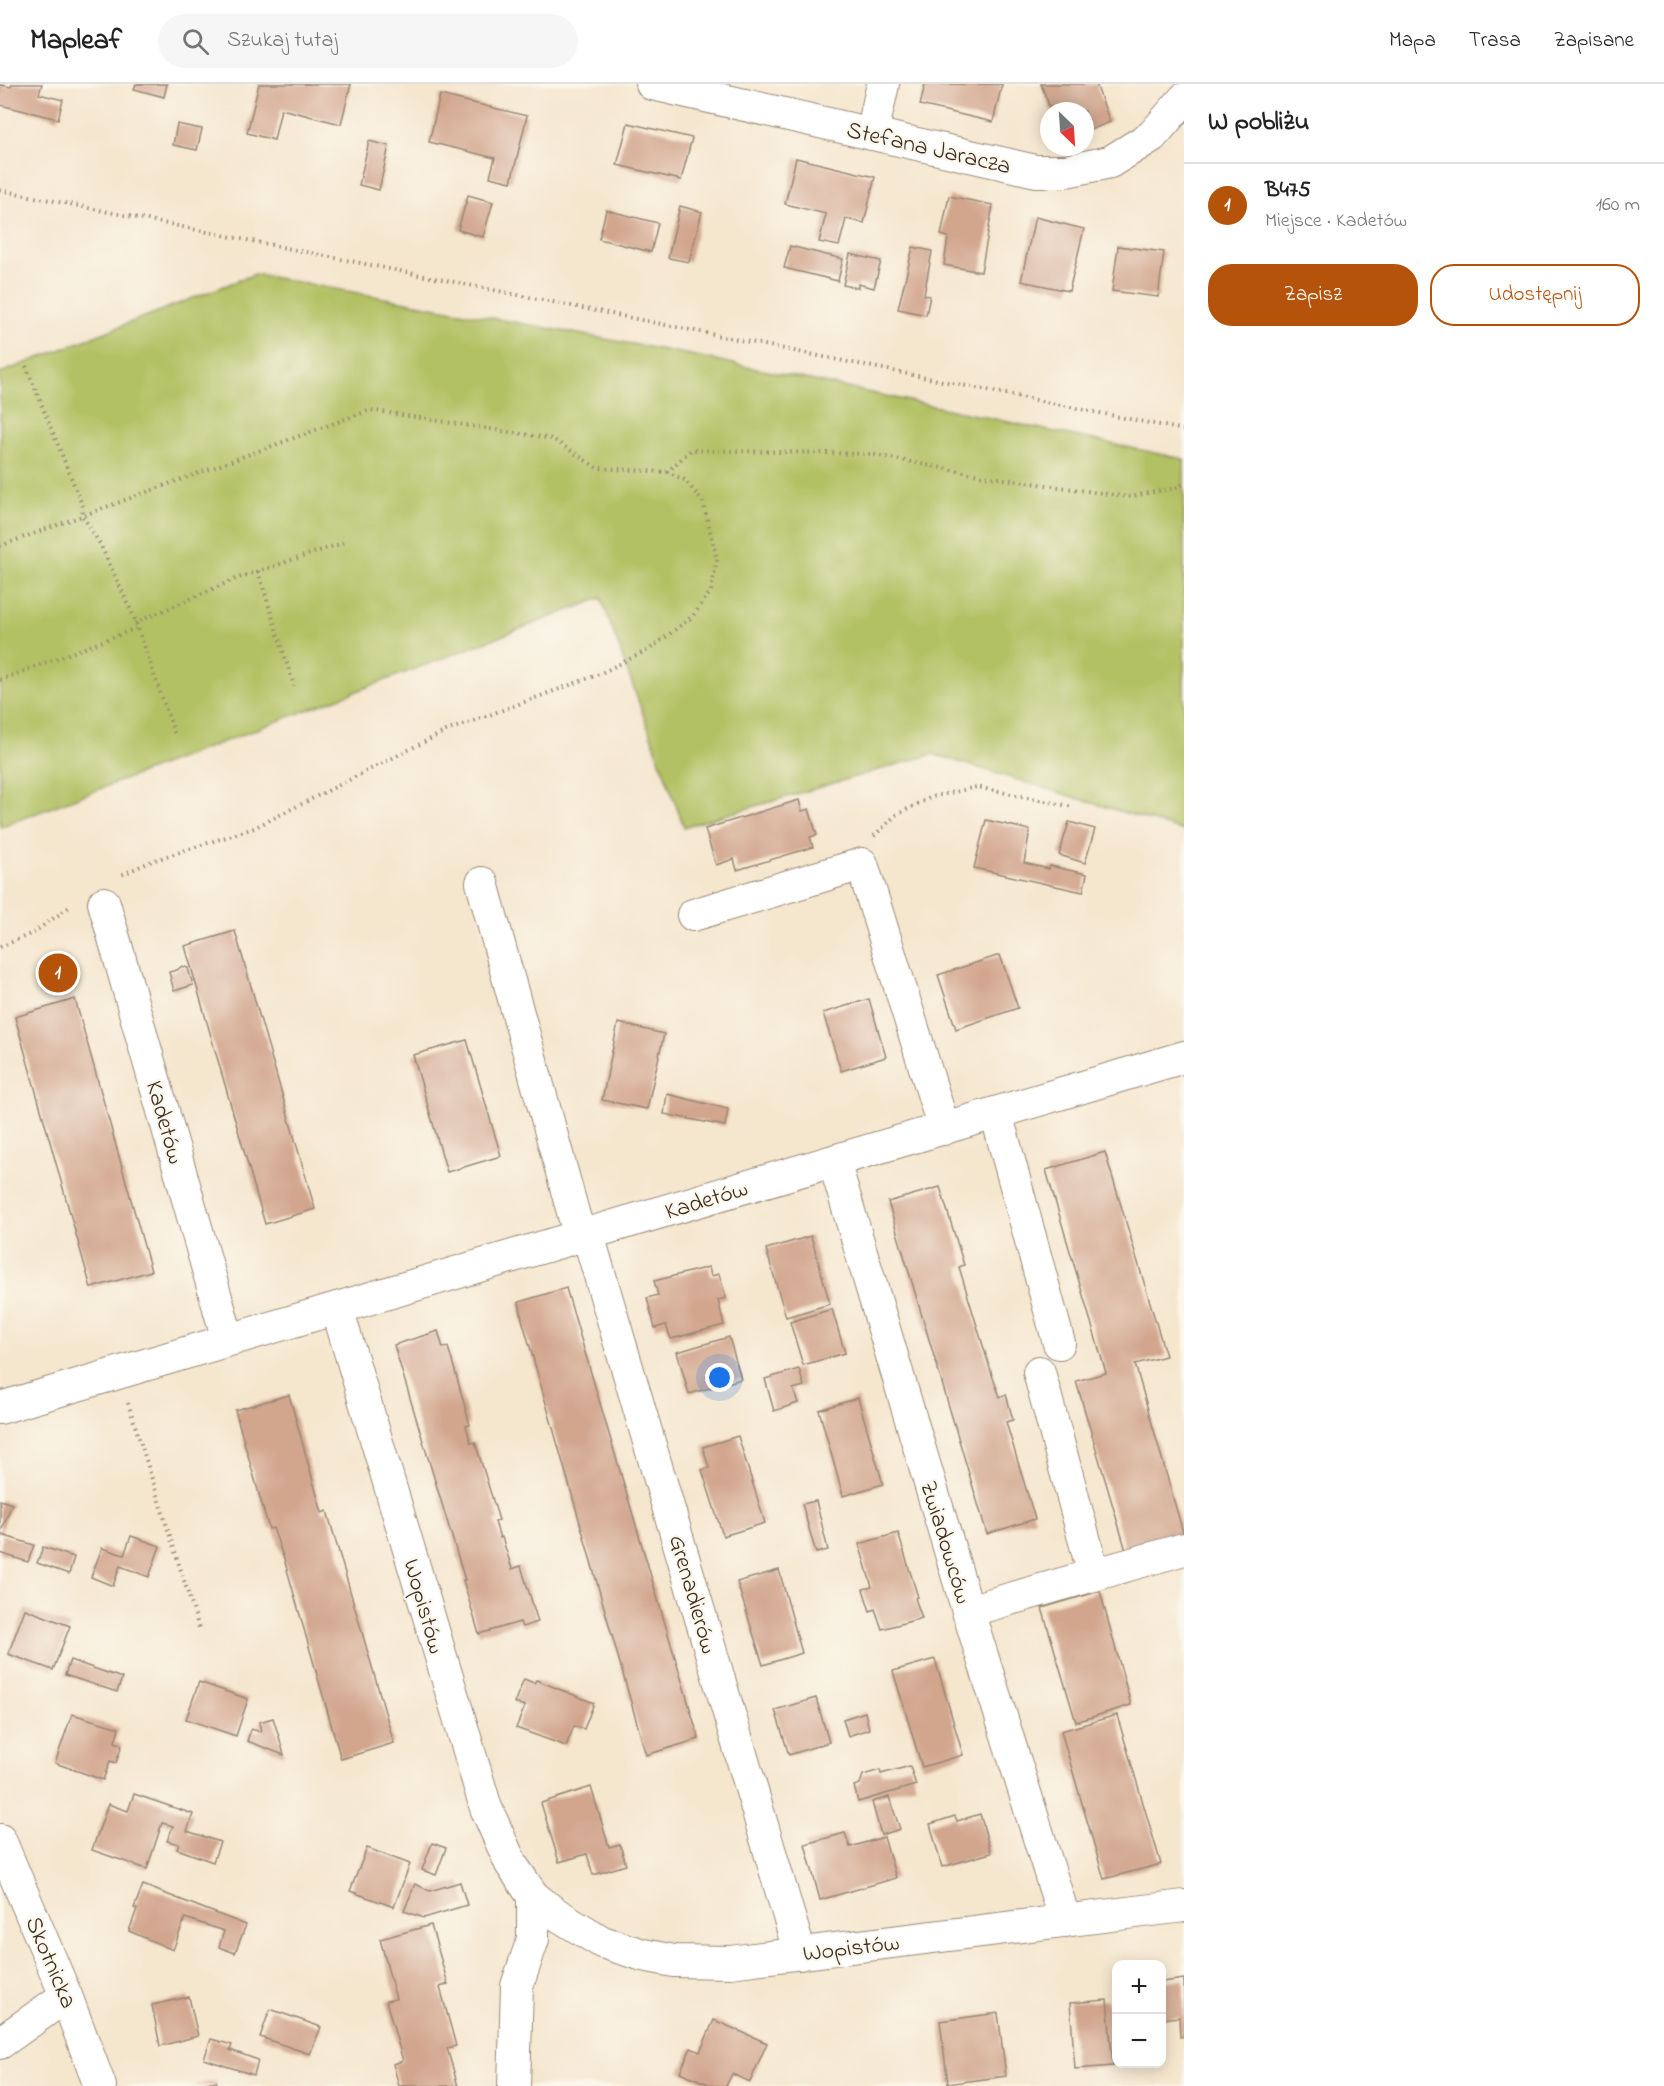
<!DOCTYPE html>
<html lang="pl">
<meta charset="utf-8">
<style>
body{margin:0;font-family:"Indie Flower",sans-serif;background:#f6f6f6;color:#222}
.controls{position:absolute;right:18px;bottom:18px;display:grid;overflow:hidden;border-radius:12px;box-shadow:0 3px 15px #0003}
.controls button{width:54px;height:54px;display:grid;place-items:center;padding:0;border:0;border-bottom:2px solid #e0e0e0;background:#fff;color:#222;font:30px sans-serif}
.compass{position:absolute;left:1040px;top:18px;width:54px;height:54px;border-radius:50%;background:#fff;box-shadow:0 3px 15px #0003;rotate:155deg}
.you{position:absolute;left:720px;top:1294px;width:21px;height:21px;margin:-15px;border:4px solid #fff;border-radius:50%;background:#1a73e8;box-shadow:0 0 0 9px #1a73e833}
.badge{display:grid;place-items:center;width:39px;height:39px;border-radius:50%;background:#b45309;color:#fff;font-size:20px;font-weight:700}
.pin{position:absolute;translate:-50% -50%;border:3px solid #fff;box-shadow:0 2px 6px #0006}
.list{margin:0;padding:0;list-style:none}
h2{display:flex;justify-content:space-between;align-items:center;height:78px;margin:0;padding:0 24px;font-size:26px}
h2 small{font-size:20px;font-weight:400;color:#767676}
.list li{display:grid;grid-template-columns:39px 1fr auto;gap:18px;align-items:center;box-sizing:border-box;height:84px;padding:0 24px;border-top:2px solid #e0e0e0}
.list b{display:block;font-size:22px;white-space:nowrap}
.list p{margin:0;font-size:20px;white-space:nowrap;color:#767676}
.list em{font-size:20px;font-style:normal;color:#767676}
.actions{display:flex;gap:12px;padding:18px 24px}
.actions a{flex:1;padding:14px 0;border:2px solid #b45309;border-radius:24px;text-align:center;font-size:21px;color:#b45309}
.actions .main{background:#b45309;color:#fff}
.icon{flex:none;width:33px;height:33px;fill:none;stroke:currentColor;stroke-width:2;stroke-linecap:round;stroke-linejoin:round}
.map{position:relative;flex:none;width:1184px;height:2002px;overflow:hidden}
header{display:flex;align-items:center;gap:36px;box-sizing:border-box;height:84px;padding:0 30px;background:#fff;border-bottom:2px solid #e0e0e0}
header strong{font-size:28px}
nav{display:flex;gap:33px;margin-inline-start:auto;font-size:21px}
.search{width:420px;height:54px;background:#f6f6f6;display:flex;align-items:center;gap:15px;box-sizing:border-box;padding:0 21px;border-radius:33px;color:#767676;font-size:22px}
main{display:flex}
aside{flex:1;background:#fff}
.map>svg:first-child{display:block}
</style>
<header>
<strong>Mapleaf</strong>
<div class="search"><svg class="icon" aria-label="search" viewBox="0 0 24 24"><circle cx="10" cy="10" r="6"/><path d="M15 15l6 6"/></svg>Szukaj tutaj</div>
<nav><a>Mapa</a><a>Trasa</a><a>Zapisane</a></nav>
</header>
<main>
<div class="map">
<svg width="1184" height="2002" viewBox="0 0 1184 2002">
<rect width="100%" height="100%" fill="#fbf7ec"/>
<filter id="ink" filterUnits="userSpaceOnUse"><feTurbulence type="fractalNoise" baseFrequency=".0167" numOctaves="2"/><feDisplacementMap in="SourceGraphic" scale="12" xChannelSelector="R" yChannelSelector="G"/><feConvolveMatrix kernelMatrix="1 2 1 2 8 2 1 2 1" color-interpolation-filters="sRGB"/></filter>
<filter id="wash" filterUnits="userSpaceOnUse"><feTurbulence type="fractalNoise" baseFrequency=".008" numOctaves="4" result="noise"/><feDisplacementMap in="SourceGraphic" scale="24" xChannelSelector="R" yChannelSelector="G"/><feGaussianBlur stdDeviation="1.35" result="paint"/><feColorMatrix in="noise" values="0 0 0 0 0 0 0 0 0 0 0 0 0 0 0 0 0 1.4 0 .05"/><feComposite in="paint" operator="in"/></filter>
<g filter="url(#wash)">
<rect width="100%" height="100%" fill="#f5e6ce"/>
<path fill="#b2c163" stroke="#767640" stroke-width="1.5" d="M255,190L691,271L1184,375V747L933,670L684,743L601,514L0,743V289Z"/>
<g id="blocks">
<g fill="#d2a58d">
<path d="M12,0H42L39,10L63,16L58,35L0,21V1L11,3Z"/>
<path d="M136,0H167L164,13L134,5Z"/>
<path d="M259,0H351L341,40L281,25L274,56L247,49Z"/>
<path d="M925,0H1002L993,38L920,21Z"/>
<path d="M1041,0H1096L1110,38L1085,48V27H1051Z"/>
<path d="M440,11L527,32L511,98L490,93L495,74L429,58Z"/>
<path d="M628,39L692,54L681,96L617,81Z"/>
<path d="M177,40L202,45L197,66L173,61Z"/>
<path d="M369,57L389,62L379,106L359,101Z"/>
<path d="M796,74L875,93L864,139L846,135L839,162L819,158L826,130L785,120Z"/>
<path d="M468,111L493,118L483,153L458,146Z"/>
<path d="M949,112L993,121L981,188L944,181L948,153L941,151Z"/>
<path d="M680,122L702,128L689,178L668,174Z"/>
<path d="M606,126L658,139L651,168L599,155Z"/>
<path d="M1035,133L1084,145L1069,207L1021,197Z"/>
<path d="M790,162L843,175L838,197L784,184Z"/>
<path d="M1118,162L1164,168L1158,213L1112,207Z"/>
<path d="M913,163L932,167L924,211L930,212L926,231L898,225Z"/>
<path d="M850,170L881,177L874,204L858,200V204L843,201Z"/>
<path d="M799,716L802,727L809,725L817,751L810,753L813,763L737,786L734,775L716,781L705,745Z"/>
<path d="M986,736L1030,746L1024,779L1049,785L1050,782L1087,790L1083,808L974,784Z"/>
<path d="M1069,738L1095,745L1085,779L1059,771Z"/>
<path d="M235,847L315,1125L265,1140L185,862Z"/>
<path d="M1000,871L1018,924L956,945L938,891Z"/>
<path d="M68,873L76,898L48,906L41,881Z"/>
<path d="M182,882L188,884L193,901L174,907L169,888L177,886Z"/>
<path d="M75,915L151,1187L91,1204L15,933Z"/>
<path d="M869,915L886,973L841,987L823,929Z"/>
<path d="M618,939L664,950L647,1025L602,1016Z"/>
<path d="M467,956L501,1072L447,1088L413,971Z"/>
<path d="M667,1010L728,1025L725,1042L664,1030Z"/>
<path d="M1105,1068L1166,1272L1135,1280L1184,1452L1127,1470L1076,1297L1106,1289L1046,1086Z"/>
<path d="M940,1103L964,1181L959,1183L992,1291L1000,1313L1006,1310L1013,1336L1006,1338L1035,1435L987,1450L888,1118Z"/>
<path d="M811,1152L830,1220L786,1233L766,1165Z"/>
<path d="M709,1183L711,1192L719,1190L726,1214L718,1216L724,1241L671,1255L666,1241L655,1244L647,1214L658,1211L654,1197Z"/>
<path d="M566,1204L699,1655L646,1671L522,1235L519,1218Z"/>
<path d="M832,1225L845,1269L803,1281L790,1238Z"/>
<path d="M438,1247L443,1264L448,1263L457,1294L470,1341L466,1342L471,1359L475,1358L499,1436L495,1438L500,1454L502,1453L512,1485L521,1482L538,1538L522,1543L520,1538L479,1550L463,1496H465L394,1261Z"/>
<path d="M729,1253L741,1295L689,1310L677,1268Z"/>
<path d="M799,1285L804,1302L793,1305L798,1319L774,1327L765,1295Z"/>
<path d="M289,1311L322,1429L327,1427L394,1659L341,1675L284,1475L273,1444L269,1445L235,1326Z"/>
<path d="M858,1314L883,1400L843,1412L819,1326Z"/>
<path d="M738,1352L765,1439L723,1452L702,1386L709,1384L703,1363Z"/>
<path d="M0,1416L12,1420L0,1450Z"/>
<path d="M816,1417L828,1466L816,1469L802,1420Z"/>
<path d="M898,1449L918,1513L915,1514L922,1534L882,1545L875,1525L870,1527L863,1505L872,1503L859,1460Z"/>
<path d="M2,1451L34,1461L28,1478L0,1469Z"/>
<path d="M131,1452L160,1462L149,1493L120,1482L113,1502L91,1493L102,1464L124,1471Z"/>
<path d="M43,1463L74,1473L69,1490L37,1479Z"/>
<path d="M779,1486L802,1569L763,1581L737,1498Z"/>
<path d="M1100,1507L1131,1621L1076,1638L1042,1524Z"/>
<path d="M25,1525L70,1542L53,1586L8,1570Z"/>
<path d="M935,1575L963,1671L922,1683L893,1587Z"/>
<path d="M70,1576L122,1594L117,1608L65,1591Z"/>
<path d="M524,1595L534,1599L536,1596L594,1619L584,1645L574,1642L566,1662L516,1644L525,1622L514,1619Z"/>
<path d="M199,1598L248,1615L236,1652L186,1635Z"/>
<path d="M816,1614L829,1658L789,1671L775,1626Z"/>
<path d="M865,1628L869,1645L848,1652L843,1635Z"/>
<path d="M72,1630L119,1644L115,1658L122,1661L116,1679L110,1677L103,1696L55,1679Z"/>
<path d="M1117,1631L1161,1780L1104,1795L1061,1647Z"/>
<path d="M273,1634L280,1656L284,1671L247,1657L251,1645L261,1648L259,1638Z"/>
<path d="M910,1682L916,1701L858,1718L854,1702L860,1700L863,1691L880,1686L881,1690Z"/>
<path d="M591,1703L609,1763L620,1760L626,1781L593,1791L587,1770L559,1778L541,1719Z"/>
<path d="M134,1710L193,1730L187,1747L220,1758L213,1778L177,1765L179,1760L167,1757L173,1742L162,1739L147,1785L92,1766L108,1720L128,1727Z"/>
<path d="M889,1713L900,1745L881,1751L872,1718Z"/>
<path d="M980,1730L991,1769L942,1783L930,1740L955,1732L957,1737Z"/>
<path d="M845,1749L850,1763L884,1753L896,1794L820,1816L805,1760Z"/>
<path d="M432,1759L446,1764L436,1791L422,1786Z"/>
<path d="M367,1764L410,1780L394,1823L350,1807Z"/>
<path d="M460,1798L467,1821L424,1834L404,1827L415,1800L430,1807Z"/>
<path d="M143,1801L246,1841L235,1869L219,1863L224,1847L185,1834L173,1866L129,1847L137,1825L134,1824Z"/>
<path d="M431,1841L448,1900L440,1903L456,1962L447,1964L458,2002H399L393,1980L403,1977L386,1917L396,1915L380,1855Z"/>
<path d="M1184,1895V1952L1180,1953L1179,1933L1162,1935V1898Z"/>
<path d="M189,1913L198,1952L160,1962L152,1921Z"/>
<path d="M1107,1916L1113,1982L1075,1985L1070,1919Z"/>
<path d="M270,1925L321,1943L310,1970L260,1953Z"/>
<path d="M998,1929L1006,1992L948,2000L940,1937Z"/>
<path d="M714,1936L767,1959L750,1998L732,1990L726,2002H713L680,1988L691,1964L700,1968Z"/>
<path d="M211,1955L232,1961L230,1966L258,1976L254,1991L204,1975Z"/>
<path d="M216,1997L218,2002H197L196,2001Z"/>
</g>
</g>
</g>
<g filter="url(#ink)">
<use href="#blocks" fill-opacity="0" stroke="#988876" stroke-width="1.5"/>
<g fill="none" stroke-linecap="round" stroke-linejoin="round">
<g stroke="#988876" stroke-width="34">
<g id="minor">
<path d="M652,0L1036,87H1066L1110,78L1152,52L1184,15"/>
<path d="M872,50L883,0"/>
<path d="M482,799L576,1139L588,1151L800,1870"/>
<path d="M104,819L228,1256"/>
<path d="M693,831L862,780L944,1045"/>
<path d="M996,1029L1059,1259"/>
<path d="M834,1077L968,1527L1065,1837"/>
<path d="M337,1224L486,1724L511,1780L533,1812L553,1828L602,1858L643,1871L674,1877L730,1878L1184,1822"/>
<path d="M1039,1288L1094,1491"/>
<path d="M0,1324L1184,973"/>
<path d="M968,1527L1184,1465"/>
<path d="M0,1756L66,1912L100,2002"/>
<path d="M0,1959L66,1912"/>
<path d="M514,2002L517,1902L533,1855V1812"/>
</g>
</g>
<g stroke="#988876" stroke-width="4" stroke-dasharray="1.5 4.5" stroke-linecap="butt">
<path d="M0,106L1184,346"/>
<path d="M26,282L83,423L82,431L100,460L134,533L175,651"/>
<path d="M667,388L691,366L870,370L984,392L1128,413L1179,403L1184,399"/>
<path d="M0,462L370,326L553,355L597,384L667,388L685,396L703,418L717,475L711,507L693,532L650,565L597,591L446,647L254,744L152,777L119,792"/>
<path d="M258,487L294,602"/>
<path d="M135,539L238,494L343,459"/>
<path d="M0,596L137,544"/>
<path d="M874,752L896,731L931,713L977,703L1073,723"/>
<path d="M0,863L33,849L72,821"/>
<path d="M128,1319L199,1544"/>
</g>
<use href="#minor" stroke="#fff" stroke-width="32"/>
</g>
</g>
<g text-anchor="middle" stroke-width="4.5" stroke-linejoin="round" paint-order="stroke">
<g font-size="24" fill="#3b2a1e" stroke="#fbf7ec">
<text transform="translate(929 63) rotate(13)" y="8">Stefana Jaracza</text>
<text transform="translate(166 1038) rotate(74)" y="8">Kadetów</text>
<text transform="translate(706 1115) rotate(-17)" y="8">Kadetów</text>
<text transform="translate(947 1458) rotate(73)" y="8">Zwiadowców</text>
<text transform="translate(694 1510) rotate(74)" y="8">Grenadierów</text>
<text transform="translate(425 1522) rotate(74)" y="8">Wopistów</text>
<text transform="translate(851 1863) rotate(-7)" y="8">Wopistów</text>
<text transform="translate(52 1878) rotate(67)" y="8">Skotnicka</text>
</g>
</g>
</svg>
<div class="controls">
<button>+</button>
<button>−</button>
</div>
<svg class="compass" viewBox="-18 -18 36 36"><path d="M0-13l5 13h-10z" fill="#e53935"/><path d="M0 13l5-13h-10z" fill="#767676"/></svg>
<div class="you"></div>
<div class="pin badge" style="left:58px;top:889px">1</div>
</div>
<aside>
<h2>W pobliżu<small></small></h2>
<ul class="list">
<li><span class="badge">1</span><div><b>B475</b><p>Miejsce · Kadetów</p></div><em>160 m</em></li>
</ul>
<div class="actions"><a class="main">Zapisz</a><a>Udostępnij</a></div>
</aside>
</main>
